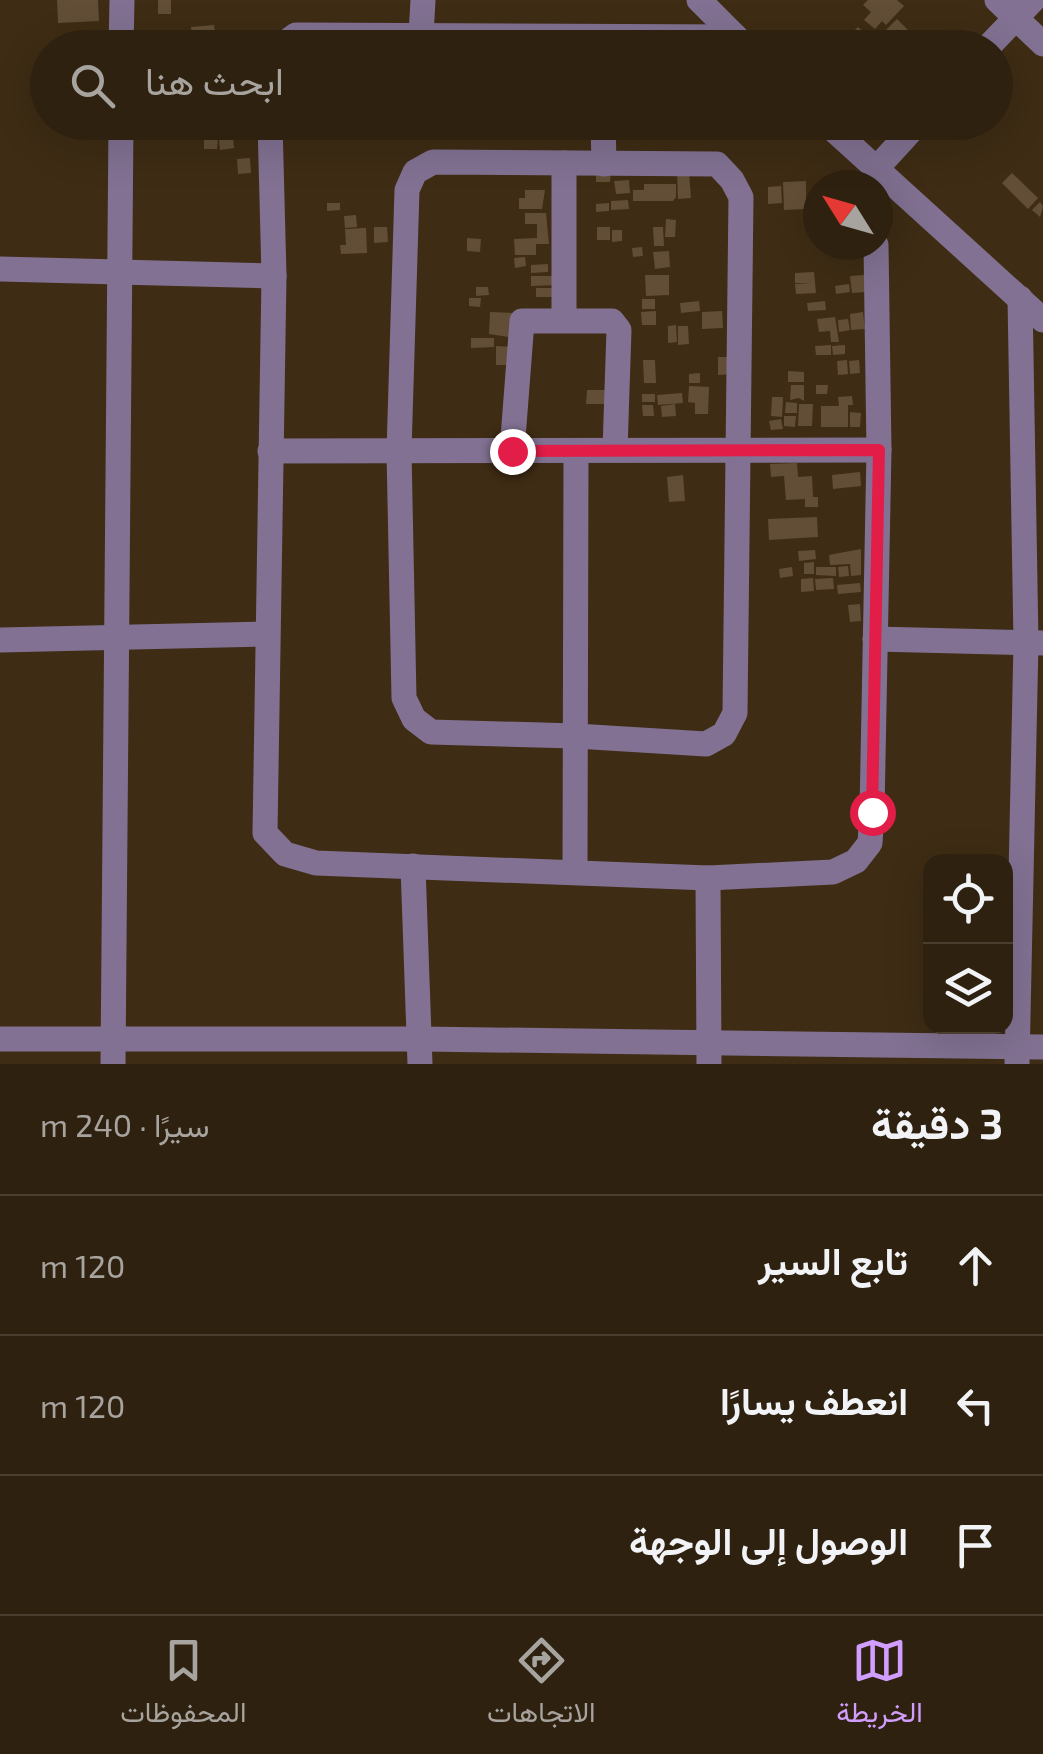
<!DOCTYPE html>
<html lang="ar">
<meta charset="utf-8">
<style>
body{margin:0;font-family:"Exo 2",Vazirmatn,sans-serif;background:#362918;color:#f1f3f6;direction:rtl}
.controls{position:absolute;right:30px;bottom:30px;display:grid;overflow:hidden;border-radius:20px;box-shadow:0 10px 40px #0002}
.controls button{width:90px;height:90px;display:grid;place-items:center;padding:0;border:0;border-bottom:2px solid #493e2f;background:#2e210f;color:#f1f3f6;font:50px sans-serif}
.compass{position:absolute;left:803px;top:170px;width:90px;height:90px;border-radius:50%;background:#2e210f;box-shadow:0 10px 40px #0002;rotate:307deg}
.stop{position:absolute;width:30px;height:30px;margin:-22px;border:8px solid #e11d48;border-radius:50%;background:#fff}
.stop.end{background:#e11d48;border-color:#fff;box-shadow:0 2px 10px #0008}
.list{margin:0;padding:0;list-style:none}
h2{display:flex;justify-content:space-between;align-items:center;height:130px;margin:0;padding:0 40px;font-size:42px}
h2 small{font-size:32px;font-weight:400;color:#a7a39e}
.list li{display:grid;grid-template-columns:65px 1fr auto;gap:30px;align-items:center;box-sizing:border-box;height:140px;padding:0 40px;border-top:2px solid #493e2f}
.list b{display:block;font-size:38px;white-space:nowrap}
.list em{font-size:32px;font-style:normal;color:#a7a39e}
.icon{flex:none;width:55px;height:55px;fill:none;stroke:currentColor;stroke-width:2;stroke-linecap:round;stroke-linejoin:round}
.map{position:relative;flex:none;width:1043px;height:1064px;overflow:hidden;direction:ltr}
.search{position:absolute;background:#2e210f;box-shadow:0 10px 40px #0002;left:30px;right:30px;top:30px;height:110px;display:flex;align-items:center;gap:25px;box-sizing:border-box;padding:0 35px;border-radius:55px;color:#a7a39e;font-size:38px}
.sheet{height:550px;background:#2e210f}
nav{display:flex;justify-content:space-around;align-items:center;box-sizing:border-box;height:140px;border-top:2px solid #493e2f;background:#2e210f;font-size:28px;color:#a7a39e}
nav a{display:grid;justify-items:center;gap:5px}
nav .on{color:#d19dfe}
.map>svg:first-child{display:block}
</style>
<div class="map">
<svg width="1043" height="1064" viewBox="0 0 1043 1064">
<rect width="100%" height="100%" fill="#3e2c14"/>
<g fill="#624e36">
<path d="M57,0H98L99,21L58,23Z"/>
<rect x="158" y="0" width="13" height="14"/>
<path d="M868,0H897L904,6L886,25L882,21L875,29L864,20L871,12L863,5Z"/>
<path d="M897,19L912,34L899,48H876L881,43L877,39Z"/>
<path d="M214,25L215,33L192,35L191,27Z"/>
<path d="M858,27L870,38L862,48L848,37Z"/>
<path d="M74,34H84L85,48H74Z"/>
<path d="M86,34H100L99,48H86Z"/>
<path d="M204,37V48H193V38Z"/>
<path d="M250,40V48H225V42Z"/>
<path d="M203,122H215V135L203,136Z"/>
<path d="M217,122H228L229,131L218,132Z"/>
<path d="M357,122H386L385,133L356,130Z"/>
<path d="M432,122H442V133H431Z"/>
<path d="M445,122H458V133L444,132Z"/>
<path d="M517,122L518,135L508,136L507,123Z"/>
<rect x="521" y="122" width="41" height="11"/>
<path d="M752,123V135L742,136V124Z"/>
<path d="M771,123L772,133L755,135L754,124Z"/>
<path d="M204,138L218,139L217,149H204Z"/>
<path d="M233,138L234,148L220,150L219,140Z"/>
<path d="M250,158L251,173L238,174L237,159Z"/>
<path d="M596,172H611L610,182H596Z"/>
<path d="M689,172L691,198L678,199L677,173Z"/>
<path d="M1012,173L1038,198L1028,209L1002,183Z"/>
<path d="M629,180L630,193L616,194L614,181Z"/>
<path d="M806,181V209L784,210L783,182Z"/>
<path d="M644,184H676V197L673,201H633V190H644Z"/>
<path d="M781,186L782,203L768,204V187Z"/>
<path d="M525,190H545L542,209H519V198H525Z"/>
<path d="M628,200L629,209L611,210V201Z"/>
<path d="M816,201L817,215L809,216L807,202Z"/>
<path d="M1040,202L1043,206L1040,217L1032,210Z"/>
<path d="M327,203H340V210L327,211Z"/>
<path d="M609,203V211L596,212V204Z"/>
<path d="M525,213H546L549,244H536V255H515L514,239L537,238V224H525Z"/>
<path d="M356,215L357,227L345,228L344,216Z"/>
<path d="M666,219L676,220L675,237H665Z"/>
<path d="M374,227H387L388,242L374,243Z"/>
<rect x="597" y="227" width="13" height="13"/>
<path d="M653,227H663L664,246H654Z"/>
<path d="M363,228H366L367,253L341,254L340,245H346L345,229Z"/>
<path d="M612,230H622V241L612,242Z"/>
<path d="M467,238L481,239L480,252L467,251Z"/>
<path d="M642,247L643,256L633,257L632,248Z"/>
<path d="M669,251L670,267L655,269L653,252Z"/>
<path d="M525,257L526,266L515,268L514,258Z"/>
<path d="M548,264V272L531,273V265Z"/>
<path d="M814,272L816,293L796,294L795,284L810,283H795V273Z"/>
<path d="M645,275H669V295L646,296Z"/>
<path d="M864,275L865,292L852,293L850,276Z"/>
<path d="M531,276H559V285L531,286Z"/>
<path d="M849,284L850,292L836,294L835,286Z"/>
<path d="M476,287H488L489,295L476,296Z"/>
<rect x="536" y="288" width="24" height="9"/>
<path d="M469,298H481L480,307L469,306Z"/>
<rect x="642" y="299" width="13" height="10"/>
<path d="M699,301L700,311L681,313L680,303Z"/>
<path d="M825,301L826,310L808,311L807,303Z"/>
<path d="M656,311V325H642L641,312Z"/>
<path d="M722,311L723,328L702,329V312Z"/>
<path d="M490,312L516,313L515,338L489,334Z"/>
<path d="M863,312L865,329L851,330L850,314Z"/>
<path d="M835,317L839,342H831L830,331L819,332L817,319Z"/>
<path d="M848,319L850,330L839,332L838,320Z"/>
<path d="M676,325L677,342L668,343V326Z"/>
<path d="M678,326H688L689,344L678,345Z"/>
<path d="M471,338H494V347L471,348Z"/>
<path d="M831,345V355H816L815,346Z"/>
<path d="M845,345V354L833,355L832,346Z"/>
<path d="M496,346L515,347L514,365H496Z"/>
<path d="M718,357H736V374L718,375Z"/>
<path d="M643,360H655L656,383H644Z"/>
<path d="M847,360L848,374L838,375L837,361Z"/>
<path d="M859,360L860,373L850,374L849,361Z"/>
<path d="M788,371L804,372V382H788Z"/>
<path d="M700,373V383H689V374Z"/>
<path d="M791,385H804V401L799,398L790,400Z"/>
<path d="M816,385H828L827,394H816Z"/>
<path d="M689,386L709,387L708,414H695V403L688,402Z"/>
<path d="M587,390H606V404H586Z"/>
<path d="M682,393L683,403L658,405L657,395Z"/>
<rect x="642" y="394" width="13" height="8"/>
<path d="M852,396L853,405H848V427H821V406H839L838,397Z"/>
<path d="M772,397H783L782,417L771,416Z"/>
<path d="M786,402L797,403V413H785Z"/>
<path d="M675,404L676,416L662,417L661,406Z"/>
<path d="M799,404H813L812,426H798Z"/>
<path d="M642,405H653L654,416H643Z"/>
<path d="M850,412L861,413L860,427H850Z"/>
<path d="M784,416H796L795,427L784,426Z"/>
<path d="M781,419L783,429L771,430L769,421Z"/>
<path d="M797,463L798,477L812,476L813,497H818V507H805V499L786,500L784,476L771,477L770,464Z"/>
<path d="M860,472L861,486L833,489L832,475Z"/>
<path d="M683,475L685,501L669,502L667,477Z"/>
<path d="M817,517L818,537L769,540L768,519Z"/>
<path d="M861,549V575L851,576L850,564L830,565L829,555Z"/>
<path d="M815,550L816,559L799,561L798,551Z"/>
<path d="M814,562V574H804V563Z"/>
<path d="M848,566L849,576L839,577L838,567Z"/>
<path d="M792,567L793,576L780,578L779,569Z"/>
<path d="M816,567H836V576L816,575Z"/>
<path d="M813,578L814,591L801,592V579Z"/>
<path d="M833,578L834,589L816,590L815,579Z"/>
<path d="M860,583L861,592L838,594L837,585Z"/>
<path d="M860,604L861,621L850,622L848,605Z"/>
</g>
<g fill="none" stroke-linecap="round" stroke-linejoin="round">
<g stroke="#827192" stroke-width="25">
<path d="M699,0L740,41"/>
<path d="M997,0L1043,44"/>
<path d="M421,35L423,0"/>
<path d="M121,48L122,0"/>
<path d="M278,48L296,35L736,37"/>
<path d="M987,48L1033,0"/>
<path d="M270,122L274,276L265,833L285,854L316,863L708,878L833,872L856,861L870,843L872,811L879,450L876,245"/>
<path d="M603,122L604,164"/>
<path d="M825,122L1043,320"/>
<path d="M433,162L717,164L732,180L741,197L735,713L724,734L706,744L576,736L431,732L414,719L404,698L399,451L407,190L415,172Z"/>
<path d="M875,185V170L919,122"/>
<path d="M0,269L274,276"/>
<path d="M564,319V163"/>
<path d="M270,451L879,450"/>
<path d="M512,451L522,321H612L619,330L615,450"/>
<path d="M875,639L1043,643"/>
<path d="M0,640L266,634"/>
<path d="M413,866L420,1064"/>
<path d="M575,871L576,451"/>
<path d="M708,878L709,1064"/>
<path d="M0,1039H421L1043,1047"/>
<path d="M113,1064L121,122"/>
<path d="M1017,1064L1026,642L1020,298"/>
</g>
</g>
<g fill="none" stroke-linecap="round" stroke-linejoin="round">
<path stroke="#e11d48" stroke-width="12" d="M512,451L879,450L872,812"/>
</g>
</svg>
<div class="controls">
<button><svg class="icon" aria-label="locate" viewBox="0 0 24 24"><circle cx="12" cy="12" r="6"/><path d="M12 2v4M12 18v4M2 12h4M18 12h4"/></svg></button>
<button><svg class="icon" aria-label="layers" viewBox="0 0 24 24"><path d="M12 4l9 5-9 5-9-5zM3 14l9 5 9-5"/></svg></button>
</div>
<svg class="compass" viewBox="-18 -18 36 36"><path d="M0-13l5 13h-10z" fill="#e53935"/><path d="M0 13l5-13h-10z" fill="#a7a39e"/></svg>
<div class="stop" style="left:872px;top:812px"></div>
<div class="stop end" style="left:512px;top:451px"></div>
<div class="search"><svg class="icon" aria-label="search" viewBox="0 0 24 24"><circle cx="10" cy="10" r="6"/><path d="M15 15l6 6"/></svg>ابحث هنا</div>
</div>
<section class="sheet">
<h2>3 دقيقة<small>سيرًا · 240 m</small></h2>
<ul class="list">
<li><svg class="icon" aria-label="ahead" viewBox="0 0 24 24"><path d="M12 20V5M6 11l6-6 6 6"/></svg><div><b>تابع السير</b></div><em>120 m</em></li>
<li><svg class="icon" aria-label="left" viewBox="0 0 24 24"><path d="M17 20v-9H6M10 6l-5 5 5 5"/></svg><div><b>انعطف يسارًا</b></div><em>120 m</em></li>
<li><svg class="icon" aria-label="arrive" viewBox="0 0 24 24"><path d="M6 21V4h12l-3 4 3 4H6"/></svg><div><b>الوصول إلى الوجهة</b></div></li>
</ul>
</section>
<nav>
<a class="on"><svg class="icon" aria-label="map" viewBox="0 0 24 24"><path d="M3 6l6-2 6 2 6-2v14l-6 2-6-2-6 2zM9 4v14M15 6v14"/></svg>الخريطة</a>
<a><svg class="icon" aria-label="directions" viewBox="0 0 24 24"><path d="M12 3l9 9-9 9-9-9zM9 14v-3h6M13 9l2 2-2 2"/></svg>الاتجاهات</a>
<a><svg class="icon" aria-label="saved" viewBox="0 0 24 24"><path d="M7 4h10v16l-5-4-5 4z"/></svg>المحفوظات</a>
</nav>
